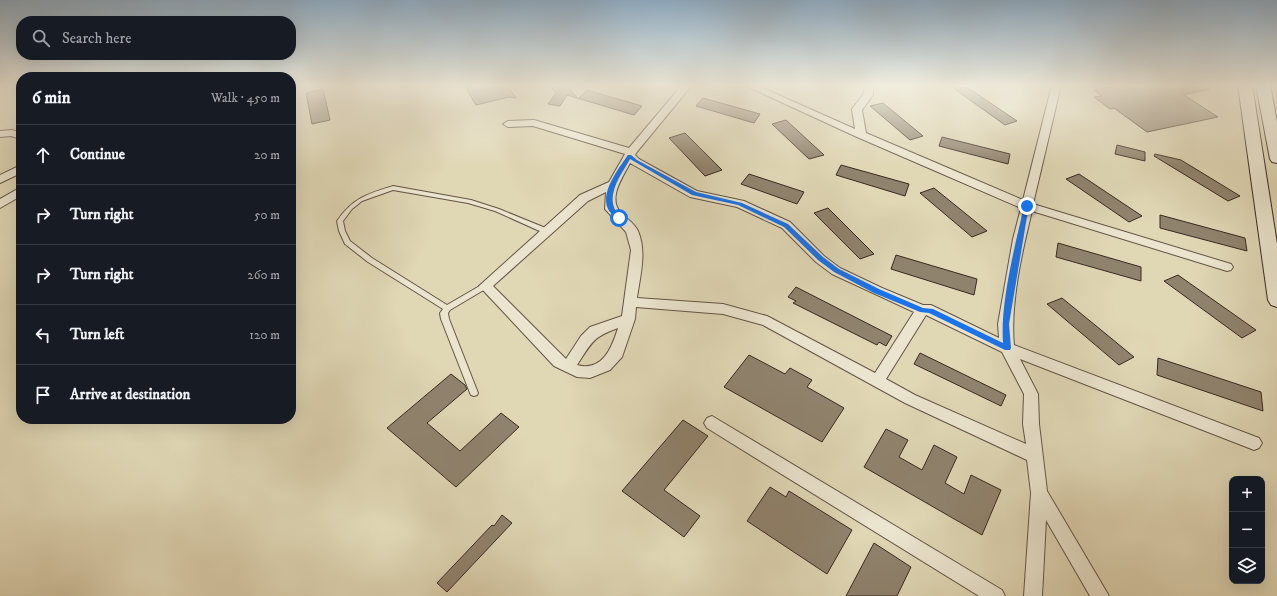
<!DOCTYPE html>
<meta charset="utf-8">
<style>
body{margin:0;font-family:"IM FELL DW Pica",serif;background:#20242c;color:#f1f3f6}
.controls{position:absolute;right:12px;bottom:12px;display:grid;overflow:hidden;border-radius:8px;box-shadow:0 4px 16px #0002}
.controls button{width:36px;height:36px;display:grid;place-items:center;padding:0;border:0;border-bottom:1px solid #363941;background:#171b24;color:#f1f3f6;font:20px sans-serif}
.stop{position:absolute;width:12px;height:12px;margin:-9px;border:3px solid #1a73e8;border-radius:50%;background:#fff}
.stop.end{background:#1a73e8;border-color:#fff;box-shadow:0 1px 4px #0008}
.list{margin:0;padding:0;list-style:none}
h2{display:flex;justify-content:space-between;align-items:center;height:52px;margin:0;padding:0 16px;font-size:17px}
h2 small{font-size:13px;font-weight:400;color:#9ea1a6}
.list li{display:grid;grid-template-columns:26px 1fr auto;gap:12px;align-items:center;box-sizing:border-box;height:60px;padding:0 16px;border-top:1px solid #363941}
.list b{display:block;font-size:15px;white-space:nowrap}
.list em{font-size:13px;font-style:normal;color:#9ea1a6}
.icon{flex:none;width:22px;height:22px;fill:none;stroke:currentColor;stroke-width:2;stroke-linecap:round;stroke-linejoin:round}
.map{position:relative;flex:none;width:1277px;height:596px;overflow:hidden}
.search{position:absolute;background:#171b24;box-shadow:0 4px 16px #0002;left:16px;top:16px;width:280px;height:44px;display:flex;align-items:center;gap:10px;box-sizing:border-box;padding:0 14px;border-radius:16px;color:#9ea1a6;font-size:15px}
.panel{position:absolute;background:#171b24;box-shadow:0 4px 16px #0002;left:16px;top:72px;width:280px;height:352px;border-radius:16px}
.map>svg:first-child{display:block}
</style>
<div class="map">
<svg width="1277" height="596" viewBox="0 0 1277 596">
<rect width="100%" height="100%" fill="#e0d7b5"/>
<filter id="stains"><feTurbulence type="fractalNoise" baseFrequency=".005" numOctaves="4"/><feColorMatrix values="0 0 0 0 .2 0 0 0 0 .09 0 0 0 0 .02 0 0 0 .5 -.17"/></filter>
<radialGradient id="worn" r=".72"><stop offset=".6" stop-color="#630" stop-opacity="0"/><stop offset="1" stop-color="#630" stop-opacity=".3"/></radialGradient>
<g fill="#90836e" stroke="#3a2821">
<path d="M464,85H507L516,98L509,97L476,105Z"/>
<path d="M550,85H567L578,99L587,90L642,106L634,115L567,95L560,106L548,104L556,93Z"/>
<path d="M956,85H964L1017,121L1005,125L953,88Z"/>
<path d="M1125,85H1209L1210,89L1184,95L1218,117L1147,132L1114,108L1110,109L1094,97L1102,96L1094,90Z"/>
<path d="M323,89L330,120L312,124L306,93Z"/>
<path d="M703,98L760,114L754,123L696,106Z"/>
<path d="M883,103L923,136L910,140L870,106Z"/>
<path d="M786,120L824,155L809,159L772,124Z"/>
<path d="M685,133L722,170L705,176L669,138Z"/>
<path d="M942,137L1010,154L1008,164L939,146Z"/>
<path d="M1117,145L1145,152V161L1115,154Z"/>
<path d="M1155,154L1181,160L1240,196L1228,201L1154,156Z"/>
<path d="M841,165L909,184L905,196L836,175Z"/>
<path d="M749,174L804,192L797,204L741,184Z"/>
<path d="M1079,174L1142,216L1129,222L1066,179Z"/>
<path d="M934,188L987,231L972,237L920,193Z"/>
<path d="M828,208L874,254L860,259L814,213Z"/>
<path d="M1160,215L1245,238L1247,251L1160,228Z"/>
<path d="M1058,243L1141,267V281L1056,257Z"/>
<path d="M896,255L977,279L974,295L891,269Z"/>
<path d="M1178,275L1256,330L1242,338L1164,281Z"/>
<path d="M796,287L892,336L886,346L879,342L877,345L793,303L796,301L788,297Z"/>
<path d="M1062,298L1134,357L1119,365L1047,304Z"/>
<path d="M920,353L1006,395L1001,406L914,364Z"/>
<path d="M749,355L785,374L790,368L812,380L807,387L844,408L822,442L724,387Z"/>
<path d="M1158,358L1261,392L1263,411L1157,375Z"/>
<path d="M451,374L465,385L467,389L427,423L460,451L501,413L519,427L456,487L387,428Z"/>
<path d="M683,420L708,436L664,490L700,516L684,537L622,491Z"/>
<path d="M886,429L908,440L899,457L922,470L934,445L957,457L945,483L964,494L971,475L1001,490L982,535L864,467Z"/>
<path d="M770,487L786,497L789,491L852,530L827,574L747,521Z"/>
<path d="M502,515L512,523L447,592L437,583L492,525L494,526Z"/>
<path d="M874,543L911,567L897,596H846Z"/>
</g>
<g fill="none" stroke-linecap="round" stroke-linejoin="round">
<g stroke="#645446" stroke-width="2">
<path id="lane" d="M393,186L471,200L499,209L548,229L549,231L546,233H544L495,211L468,203L393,190L362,201L352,209L343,221L345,231L350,241L372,258L447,305L483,284H487L488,286L487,288L450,310L448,313L449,319L478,393L477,395L474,396L471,395L470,393L441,319L440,313L443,309L368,262L345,244L339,231L337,221C353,198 367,194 393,186Z"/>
</g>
<g stroke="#645446" stroke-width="2">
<g id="street">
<path d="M682,85H692L636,153L635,155L639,159L697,191L744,201L790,222L824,256L840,268L882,288L923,305H931L999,338L998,324L1013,239L1021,208L857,137L744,85H756L855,129L852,109L863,95L865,85H873V95L862,110L866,133L1023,200L1052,85H1061L1033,204L1231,264L1233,267L1231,270L1227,271L1032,211C1022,252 1010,304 1014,345L1259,438L1262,443L1259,448L1254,450L1249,448L1020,359L1038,394L1039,424L1047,491L1109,596H1090L1046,520L1042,596H1024L1031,493L1027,460L905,403L763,325L723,314L636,307L635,319L622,357L610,370L590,378L577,377L554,366L479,286L580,195L609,182L625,154L533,126L508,127L503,124L508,121L534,120L629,148ZM630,163L690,197L737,207L782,228L816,262L832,274L914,312L875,373L767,316L723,304L637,298C640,276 647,252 638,231C635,224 626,218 621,213C607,198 623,177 630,163ZM606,192L605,209L626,232L631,250L622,316L590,327L581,336L566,359L493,286L588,201ZM926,315L1002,352L1024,394L1023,424L1026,444L915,395L886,379ZM618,328C612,347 603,372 577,365C592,342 593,337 618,328Z"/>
<path d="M12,130L21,133V139L11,136L0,137V131Z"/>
<path d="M21,165V173L0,183V175Z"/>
<path d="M21,187V196L0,208V199Z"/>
<path d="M712,416L1002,590L1005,596H979L707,428L704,423L707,418Z"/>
</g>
</g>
<g stroke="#3a2821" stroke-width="2">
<g id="secondary">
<path d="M1238,85H1252L1277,244V307L1271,305L1268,300Z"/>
<path d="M1256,85H1270L1277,122V163L1272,162L1270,159Z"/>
</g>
</g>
<use href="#lane" fill="#ebe5cf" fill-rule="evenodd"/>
<use href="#street" fill="#ebe5cf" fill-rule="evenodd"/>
<use href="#secondary" fill="#ebe5cf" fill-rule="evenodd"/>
</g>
<linearGradient id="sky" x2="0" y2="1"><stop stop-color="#8eaac0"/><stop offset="0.51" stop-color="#f1edde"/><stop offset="1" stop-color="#f1edde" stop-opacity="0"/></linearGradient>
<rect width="1277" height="168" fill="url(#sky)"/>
<path fill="#1a73e8" d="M628,155H631L637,160L696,192L742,203L788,224L823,257L839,269L879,289L923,308L933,309L1003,343C1000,303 1015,246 1024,206L1029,205L1009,324L1011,348L1010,350H1005L929,313L920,312L874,293L834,272L818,260L784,227L738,205L692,195L630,159C623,172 608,191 614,207C615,211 619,215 622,218L617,219C614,216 610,213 608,209C600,192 619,168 628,155Z"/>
<rect width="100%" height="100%" filter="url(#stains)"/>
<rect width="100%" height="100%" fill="url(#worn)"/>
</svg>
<div class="controls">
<button>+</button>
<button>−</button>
<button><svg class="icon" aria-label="layers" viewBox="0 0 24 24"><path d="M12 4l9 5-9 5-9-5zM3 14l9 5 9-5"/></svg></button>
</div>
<div class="stop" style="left:619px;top:218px"></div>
<div class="stop end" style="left:1027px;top:206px"></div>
<div class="search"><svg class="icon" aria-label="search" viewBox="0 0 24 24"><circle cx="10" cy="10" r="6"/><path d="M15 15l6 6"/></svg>Search here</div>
<section class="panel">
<h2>6 min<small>Walk · 450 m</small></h2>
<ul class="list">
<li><svg class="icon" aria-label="ahead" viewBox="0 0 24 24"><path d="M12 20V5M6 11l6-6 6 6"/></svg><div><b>Continue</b></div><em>20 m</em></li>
<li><svg class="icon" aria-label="right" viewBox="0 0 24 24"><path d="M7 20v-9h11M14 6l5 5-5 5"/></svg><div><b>Turn right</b></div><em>50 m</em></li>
<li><svg class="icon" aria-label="right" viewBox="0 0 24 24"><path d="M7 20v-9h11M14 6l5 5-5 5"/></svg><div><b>Turn right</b></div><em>260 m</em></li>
<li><svg class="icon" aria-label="left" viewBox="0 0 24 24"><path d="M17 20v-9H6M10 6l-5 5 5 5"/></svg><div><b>Turn left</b></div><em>120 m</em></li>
<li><svg class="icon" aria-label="arrive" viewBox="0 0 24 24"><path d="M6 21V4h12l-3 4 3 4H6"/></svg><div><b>Arrive at destination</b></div></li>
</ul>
</section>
</div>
